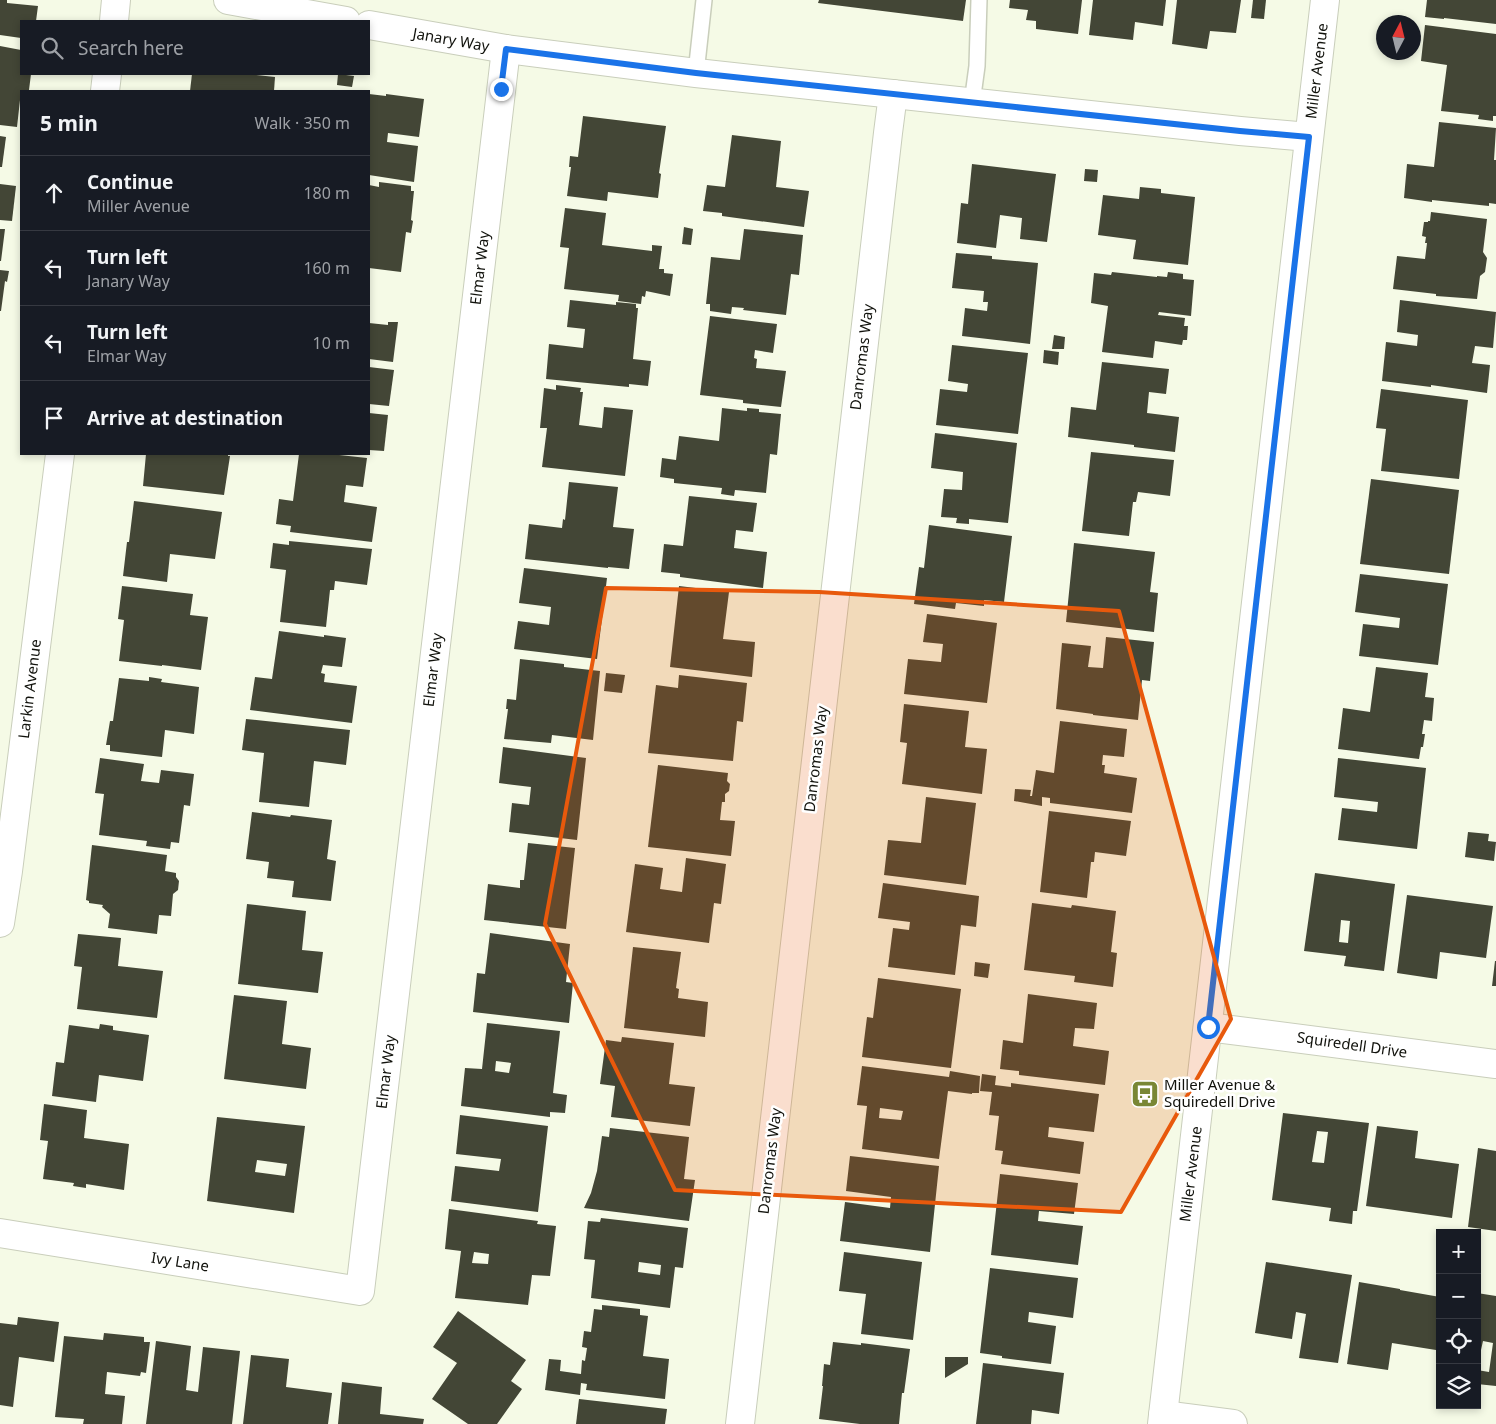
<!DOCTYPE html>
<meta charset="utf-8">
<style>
body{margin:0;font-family:"Noto Sans",sans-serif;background:#20242c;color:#f1f3f6}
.controls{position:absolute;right:15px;bottom:15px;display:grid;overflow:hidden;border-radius:0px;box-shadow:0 2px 8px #0003}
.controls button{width:45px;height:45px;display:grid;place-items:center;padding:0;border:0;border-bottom:1px solid #363941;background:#171b24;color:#f1f3f6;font:25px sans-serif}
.compass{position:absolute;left:1376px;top:15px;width:45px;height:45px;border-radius:50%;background:#171b24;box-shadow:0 2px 8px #0003;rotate:7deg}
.stop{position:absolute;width:15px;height:15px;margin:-11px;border:4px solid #1a73e8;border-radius:50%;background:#fff}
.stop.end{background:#1a73e8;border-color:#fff;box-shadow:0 1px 5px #0008}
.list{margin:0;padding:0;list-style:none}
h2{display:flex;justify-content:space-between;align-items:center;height:65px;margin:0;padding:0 20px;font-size:21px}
h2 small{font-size:16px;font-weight:400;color:#9ea1a6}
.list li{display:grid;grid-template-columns:32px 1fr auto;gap:15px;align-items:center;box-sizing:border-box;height:75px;padding:0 20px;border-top:1px solid #363941}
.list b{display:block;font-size:19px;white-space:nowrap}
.list p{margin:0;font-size:16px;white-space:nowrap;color:#9ea1a6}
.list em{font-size:16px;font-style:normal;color:#9ea1a6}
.icon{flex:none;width:28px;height:28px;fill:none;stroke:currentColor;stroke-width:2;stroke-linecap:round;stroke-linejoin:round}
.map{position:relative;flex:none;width:1496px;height:1424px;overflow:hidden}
.search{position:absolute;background:#171b24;box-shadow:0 2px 8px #0003;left:20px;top:20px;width:350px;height:55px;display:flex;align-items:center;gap:12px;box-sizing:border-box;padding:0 18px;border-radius:0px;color:#9ea1a6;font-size:19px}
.panel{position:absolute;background:#171b24;box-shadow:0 2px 8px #0003;left:20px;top:90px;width:350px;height:365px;border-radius:0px}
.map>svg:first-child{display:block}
</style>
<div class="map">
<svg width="1496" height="1424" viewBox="0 0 1496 1424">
<rect width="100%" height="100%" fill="#f5fae6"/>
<g fill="#434636" fill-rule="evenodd">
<path d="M0,0H7V3L38,6L36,21H21V38L0,35Z"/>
<path d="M819,0H966L963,21L818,3Z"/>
<path d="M1010,0H1082L1078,34L1036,29V21L1026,20L1028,10L1009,8Z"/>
<path d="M1093,0H1166L1163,26L1135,22L1133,40L1089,35Z"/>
<path d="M1177,0H1241L1236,33L1210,31L1207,49L1172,44Z"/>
<path d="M1253,0H1266L1264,19L1251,18Z"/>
<path d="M1427,0H1496V24L1444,18V19L1425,17Z"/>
<path d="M1425,25L1496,34V116H1493V121L1478,119L1479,115L1441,111L1447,65L1421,61Z"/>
<path d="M0,46L21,50V74H31L29,90H22L21,91L17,127L0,125Z"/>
<path d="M192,74H247L275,77L274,91H190Z"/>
<path d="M338,74L354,76L352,87L337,85Z"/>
<path d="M369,94L386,96V94L424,99L419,137L388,133L387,142L418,146L414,182L369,175Z"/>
<path d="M583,116L666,126L659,173L661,174L658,198L608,192L607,201L567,196L571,167H569L570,156L578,157Z"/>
<path d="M1439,122L1496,128L1494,160H1496V204L1489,203V206L1432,200V202L1404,198L1407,164L1434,167Z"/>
<path d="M732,135L781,141L776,187L809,191L804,227L722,216V213L703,211L707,185L725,187Z"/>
<path d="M0,136L6,137L2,167H0Z"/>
<path d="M972,164L1056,174L1047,242L1020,239L1022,218L1000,215L996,248L957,243L961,203L968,204Z"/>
<path d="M1085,169L1098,170L1097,182L1084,181Z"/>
<path d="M379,182L411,186V191H414L411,220L413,221L411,233L406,232L401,272L369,268V185L379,187Z"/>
<path d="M0,184L16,186L12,221L0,220Z"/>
<path d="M1140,187L1161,189V193L1195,197L1188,265L1133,259L1136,240L1098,235L1103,195L1139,199Z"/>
<path d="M565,208L606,213L602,245L652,251V245L662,246L659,269H664V273L673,274L670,296L646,291L645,297L642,296L641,304L618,301L619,295L564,289L569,248L560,247Z"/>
<path d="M1431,212L1487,219L1483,252L1487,258L1485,272L1480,276L1477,299L1436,296V294L1393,289L1397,256L1425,259L1427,243H1425L1426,237L1422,236L1424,222H1428V221H1430Z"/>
<path d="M684,227L693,229L691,245L682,244Z"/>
<path d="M0,229H5L1,261H0Z"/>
<path d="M744,229L803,235L799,275L791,274L786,315L743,310L744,308L732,307L731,314L710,311V304H706L711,257L740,260Z"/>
<path d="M956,253L992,256V259L1038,263L1030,344L962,336L965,308L987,311L988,302H983L984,291L952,288Z"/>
<path d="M0,270L9,271L7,282L5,281L1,311H0Z"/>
<path d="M1112,272L1157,277V276L1167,277L1168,272L1183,274V279L1194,280L1191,316L1159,312L1158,315L1185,318L1184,326H1188L1187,340H1183L1182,345L1155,341L1153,358L1102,352L1108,306L1091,303L1094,273L1111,275Z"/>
<path d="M570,300L616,305V302L636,304V308H638L633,359L651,361L648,386L629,384V387L546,379L549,344L583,348L585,329L567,327Z"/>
<path d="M1400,300L1496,312L1493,348L1475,346L1472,363L1490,365L1487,393L1431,385V387L1382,381L1386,342L1417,346L1418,335L1397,332Z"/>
<path d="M710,316L777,324L773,353L755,350L754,358L757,359L756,368L786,371L781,407L743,403V400L700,395Z"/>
<path d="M388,322H398L393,362L369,359V323L388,325Z"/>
<path d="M1054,335L1065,337L1064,349H1052Z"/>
<path d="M952,345L1028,353L1018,434L936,425L940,389L967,392L968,384L948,381Z"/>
<path d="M1044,350L1059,352L1058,365L1043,363Z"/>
<path d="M1102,362L1169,369L1166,394L1149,392L1147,413L1179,417L1175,452L1134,447V445L1068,437L1071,407L1096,410Z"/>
<path d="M369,367L394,370L389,406L369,404Z"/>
<path d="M556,385L581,388L580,392H583L579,425L602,428L604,407L633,410L625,476L542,467L547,428H540L544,388L556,390Z"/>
<path d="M1381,389L1468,400L1459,479L1381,471L1386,429L1376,428Z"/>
<path d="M722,408L747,411V408L759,409V412L781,414L777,455L770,454L766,493L735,490L734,496L721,494L722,488L674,483V479L660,477L662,458L676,460L679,436L719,441Z"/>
<path d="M369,413L388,415L384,451L369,450Z"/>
<path d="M935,433L1017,443L1008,523L969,519V524L956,523L957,518L941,517L944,489L962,490L963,472L931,468Z"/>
<path d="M1091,452L1174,460L1170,496L1138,492L1136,502H1133L1129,536L1082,531Z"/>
<path d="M146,454H228V456H230L224,495L143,486Z"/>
<path d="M299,454H330L367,458L363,487L346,485L344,502L377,507L372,542L290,532L291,526L276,524L279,499L293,501Z"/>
<path d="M1371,479L1459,490L1449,574L1360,564Z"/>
<path d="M569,482L618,487L613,527L634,529L629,569L608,567V568L525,559L529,524L562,528L563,519L565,520Z"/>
<path d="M689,496L757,503L753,532L736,530L734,548L767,552L763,588L680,577V574L661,572L664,544L683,546Z"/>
<path d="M134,501L222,512L215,559L170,554L167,582L123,576L127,542H129Z"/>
<path d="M929,525L1012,536L1004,602L984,600V606L956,603L955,609L914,604L919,567L924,568Z"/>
<path d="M289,541L372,549L367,585L335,581L334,590H330L326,627L280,622L286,570L270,568L273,543L289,545Z"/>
<path d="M1074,543L1155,552L1150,592L1158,593L1154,632L1066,622Z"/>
<path d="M524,568L607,578L597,659L514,649L518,621L549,625L551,607L519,603Z"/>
<path d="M1360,574L1448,584L1438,665L1359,656L1363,624L1399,628L1400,618L1355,612Z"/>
<path d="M122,586L193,594L190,615L208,617L201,670L162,665V666L119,661L124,620L118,619Z"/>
<path d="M679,586L729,592L723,639L755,642L752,677L670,667Z"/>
<path d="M927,614L997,623L987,703L904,694L908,659L941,662L943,644L923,642Z"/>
<path d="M279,631L324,637V635L346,638L342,667L323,665L321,673L325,674L324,682L357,686L352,723L250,710L255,677L272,679Z"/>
<path d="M1106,637L1154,642L1150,681L1142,680L1138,720L1093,715V714L1056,709L1062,643L1091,646L1088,667L1103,668Z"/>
<path d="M520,659L564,664V667L600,671L593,740L552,735L551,743L504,739L508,709H506L507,699L516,700Z"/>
<path d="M1376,667L1428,673L1425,697L1434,698L1432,721L1424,720L1422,734H1425L1423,747H1421L1419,759L1338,749L1343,708L1370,712Z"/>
<path d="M606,673L625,675L622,693L604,691Z"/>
<path d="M679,675L747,683L743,722L737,721L733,761L648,753L656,685L678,688Z"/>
<path d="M149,677L162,679L161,682L199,687L194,734L165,730L162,757L110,751V745H106L110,721H113L119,678L149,681Z"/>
<path d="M904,704L969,711L965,747L987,749L982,794L902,784L907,743L900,742Z"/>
<path d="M246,719L350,730L346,765L314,761L309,807L259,802L264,753L242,750Z"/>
<path d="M1060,721L1127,729L1124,757L1103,755L1102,765H1105L1104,773L1137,778L1132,813L1050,803V798L1042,797V806L1014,801L1015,789L1031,790L1030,796H1032L1036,770L1054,773Z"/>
<path d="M503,747L586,758L577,840L509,832L512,803L529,805L531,787L499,783Z"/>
<path d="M100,758L144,764L141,781L159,783L161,770L194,774L190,806L184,805L179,843L171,842L170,849L146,846L147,841L99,835L104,794L95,793Z"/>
<path d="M1338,758L1426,768L1417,849L1338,840L1342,808L1377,812L1378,802L1334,797Z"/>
<path d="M658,765L728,773L727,781L730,784L729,791L725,794V802H722L720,820L735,821L731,856L648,847Z"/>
<path d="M926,797L976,803L966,885L884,875L888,840L921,843Z"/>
<path d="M1049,811L1131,821L1126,856L1095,852L1094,862H1091L1087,898L1040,892Z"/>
<path d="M252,812L290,817L291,815L332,820L327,859L336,861L331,901L292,897L294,881L267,878L269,862L246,859Z"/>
<path d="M1468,832L1489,834L1488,841L1496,842L1494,861L1465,857Z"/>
<path d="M528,843L575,848L566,929L484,920L488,884L520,888V880H524Z"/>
<path d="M92,845L167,855L165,871L176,873V877L179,881L178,890L173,894L171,916L159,915L157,934L108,928L110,914L102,907L103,905L89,903V901L86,900Z"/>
<path d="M686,858L726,864L721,904L714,903L709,943L626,932L635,864L663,868L660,889L682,892Z"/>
<path d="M1315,873L1395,884L1384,971L1344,966L1346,956L1304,951ZM1341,920L1350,921L1348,943L1339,942Z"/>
<path d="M883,883L979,896L976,927L961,925L955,975L888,967L893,928L909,930L910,922L878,918Z"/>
<path d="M1407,895L1493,906L1486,958L1440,952L1437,979L1397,973Z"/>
<path d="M1032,903L1071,908L1072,905L1116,911L1111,952L1117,953L1113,987L1074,982L1075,976L1024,970Z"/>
<path d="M247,904L306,911L302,950L323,952L318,993L238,984Z"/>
<path d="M490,933L570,944L566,982L573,983L569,1023L473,1012L477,973L485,974Z"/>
<path d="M78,934L121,938L118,966L163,971L157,1018L77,1009L82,967L74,966Z"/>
<path d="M633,947L681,952L676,988L679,989L678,998L708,1002L705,1037L624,1028Z"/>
<path d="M1495,961H1496V986H1492Z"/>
<path d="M975,962L990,964L988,978L974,976Z"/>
<path d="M878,978L961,989L951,1068L862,1057L867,1017L873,1018Z"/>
<path d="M1028,994L1097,1003L1094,1029L1075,1028L1073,1046L1109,1051L1105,1085L1019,1075V1071L1000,1069L1003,1040L1023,1043Z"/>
<path d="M234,995L287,1001L282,1044L311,1048L306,1089L224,1079Z"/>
<path d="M487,1023L560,1031L553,1093L567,1095L565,1113L550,1112V1117L461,1106L465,1068L482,1069ZM496,1061L511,1063L509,1073L495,1071Z"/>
<path d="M100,1024L113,1026V1030L149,1035L143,1081L99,1075L96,1102L52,1096L56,1062L64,1063L69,1025L99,1029Z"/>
<path d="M622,1037L674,1043L669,1084L695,1087L690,1126L611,1117L615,1086L600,1084L606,1040L621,1042Z"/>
<path d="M862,1066L949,1077L950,1071L980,1076L979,1093H972V1094L948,1091L939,1159L862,1149L867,1106L857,1105ZM880,1108L903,1111L901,1120L879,1118Z"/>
<path d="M982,1074L996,1076L995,1085L1011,1087V1083L1099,1094L1094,1132L1049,1127L1048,1137L1084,1142L1080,1174L1001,1164L1003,1151L995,1150L999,1116L989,1115L992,1092L980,1091Z"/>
<path d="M44,1104L87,1110L84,1138L129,1144L124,1190L86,1184V1188L73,1186L74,1183L43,1179L48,1141L40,1140Z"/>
<path d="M1283,1113L1369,1123L1357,1211H1353L1352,1224L1329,1221L1331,1208L1272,1200ZM1317,1131L1328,1132L1324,1163L1312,1162Z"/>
<path d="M460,1115L548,1126L538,1212L451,1201L455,1166L499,1171L501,1159L456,1154Z"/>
<path d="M217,1117L305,1126L294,1213L207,1201ZM257,1160L287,1164L285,1176L255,1172Z"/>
<path d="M1377,1126L1418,1131L1415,1158L1459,1164L1452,1218L1366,1206Z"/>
<path d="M610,1128L689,1137L684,1179L695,1180L689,1221L584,1208L591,1193L597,1171L602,1136L609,1137Z"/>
<path d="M1478,1148L1496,1151V1231L1468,1227Z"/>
<path d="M850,1156L939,1166L930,1252L840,1241L845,1202L890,1208L891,1197L846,1191Z"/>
<path d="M1000,1174L1078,1183L1074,1214L1039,1211L1038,1221L1083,1226L1078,1265L991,1255Z"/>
<path d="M449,1209L538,1221L537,1224L556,1226L550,1276L532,1275L528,1305L455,1298L461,1251L445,1249ZM474,1252L489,1254L488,1264L472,1263Z"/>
<path d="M601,1218L688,1228L683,1268L675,1267L670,1308L591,1298L595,1260L584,1259L588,1221L600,1222ZM639,1262L661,1265L660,1275L638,1272Z"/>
<path d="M844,1252L922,1262L913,1340L861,1334L866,1294L839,1291Z"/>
<path d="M1266,1262L1352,1275L1338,1363L1299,1358L1306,1314L1296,1312L1292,1339L1255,1333Z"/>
<path d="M990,1268L1078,1278L1073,1318L1029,1312L1028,1322L1056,1326L1051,1364L1002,1358V1356L980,1353Z"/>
<path d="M1359,1282L1400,1289V1290L1440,1297V1327L1436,1350L1392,1343L1388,1370L1347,1364Z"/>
<path d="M1477,1293L1496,1296V1386L1477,1384V1370L1489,1372L1493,1343L1483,1341L1477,1368Z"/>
<path d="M602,1305L640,1309V1315L648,1316L643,1356L669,1359L665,1399L586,1390L587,1384L581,1383L580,1395L545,1390L549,1359L561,1360L560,1371L581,1374L582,1360L585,1361L587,1348L582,1347L584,1331L591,1332L594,1309L602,1310Z"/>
<path d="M458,1311L526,1360L511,1381L522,1389L497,1424H468L432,1399L457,1363L433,1347Z"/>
<path d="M18,1317L59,1322L54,1362L19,1357L13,1407L0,1405V1323L17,1325Z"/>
<path d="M104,1333L144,1337V1342H150L146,1373L141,1372L140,1376L107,1372L105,1394L125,1396L122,1424H83L84,1419L55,1417L64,1336L103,1340Z"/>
<path d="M156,1341L191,1346L186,1390L198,1392L203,1347L240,1351L232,1424H146Z"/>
<path d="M833,1342L861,1345V1343L910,1349L904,1393H902L899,1424H860L819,1419L823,1386H822L824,1364L830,1365Z"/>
<path d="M251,1355L289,1359L286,1387L332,1393L328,1424H243Z"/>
<path d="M945,1357H968V1364L945,1378Z"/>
<path d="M983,1363L1064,1373L1059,1414L1032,1410L1031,1424H976Z"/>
<path d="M342,1382L382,1387L380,1414L424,1419L423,1424H338Z"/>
<path d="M579,1399L667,1409L665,1424H576Z"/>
</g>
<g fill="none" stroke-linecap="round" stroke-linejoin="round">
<g stroke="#c9cebb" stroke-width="18">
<g id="service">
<path d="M696,73L704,0"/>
<path d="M972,103L977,66L979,0"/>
</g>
</g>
<g stroke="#c9cebb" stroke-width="30">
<g id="minor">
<path d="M228,0L346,21"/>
<path d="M114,21L116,0"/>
<path d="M369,25L506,49L696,73L1240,131L1309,137"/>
<path d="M105,91L107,74"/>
<path d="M0,923L8,871L60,454"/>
<path d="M1208,1027L1496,1064"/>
<path d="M0,1233L360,1291L506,49"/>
<path d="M1163,1415L1233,1424"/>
<path d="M740,1424L888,133L893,94"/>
</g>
</g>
<g stroke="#c9cebb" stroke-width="30">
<path id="secondary" d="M1162,1424L1325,0"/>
</g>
<use href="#service" stroke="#fff" stroke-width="15"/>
<use href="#minor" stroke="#fff" stroke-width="28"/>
<use href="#secondary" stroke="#fff" stroke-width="28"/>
</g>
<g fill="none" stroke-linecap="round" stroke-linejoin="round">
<path stroke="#1a73e8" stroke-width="6" d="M501,89L506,49L696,73L1240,131L1309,137L1208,1027"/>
</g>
<path fill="#e8590c" fill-opacity="0.2" stroke="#e8590c" stroke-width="4" stroke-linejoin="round" d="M606,588L819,592L1119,611L1231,1019L1121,1212L675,1190L545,924Z"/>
<defs>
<g id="bus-square" transform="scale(1.4375)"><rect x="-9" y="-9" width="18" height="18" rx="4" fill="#798735" stroke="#fff"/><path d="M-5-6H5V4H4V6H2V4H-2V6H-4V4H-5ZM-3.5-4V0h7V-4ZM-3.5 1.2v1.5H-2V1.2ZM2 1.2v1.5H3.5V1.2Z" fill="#fff"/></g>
</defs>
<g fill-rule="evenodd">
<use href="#bus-square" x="1145" y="1094"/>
</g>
<g text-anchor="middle" stroke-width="5" stroke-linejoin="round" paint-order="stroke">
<g font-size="15" fill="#11120c" stroke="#fff">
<text transform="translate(451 40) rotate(10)" y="5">Janary Way</text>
<text transform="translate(1317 71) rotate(-83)" y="5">Miller Avenue</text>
<text transform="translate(480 268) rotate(-83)" y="5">Elmar Way</text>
<text transform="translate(862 357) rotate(-83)" y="5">Danromas Way</text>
<text transform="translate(433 670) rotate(-83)" y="5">Elmar Way</text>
<text transform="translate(30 689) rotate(-83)" y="5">Larkin Avenue</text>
<text transform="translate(816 759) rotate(-83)" y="5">Danromas Way</text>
<text transform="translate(1352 1045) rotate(8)" y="5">Squiredell Drive</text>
<text transform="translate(386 1072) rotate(-83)" y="5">Elmar Way</text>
<text transform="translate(770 1161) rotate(-83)" y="5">Danromas Way</text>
<text transform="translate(1191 1174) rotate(-83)" y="5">Miller Avenue</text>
<text transform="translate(180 1262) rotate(9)" y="5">Ivy Lane</text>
</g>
<g font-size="15" fill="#11120c" stroke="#fff" text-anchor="start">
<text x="1164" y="1090">Miller Avenue &amp;<tspan x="1164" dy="17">Squiredell Drive</tspan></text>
</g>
</g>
</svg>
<div class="controls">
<button>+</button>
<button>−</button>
<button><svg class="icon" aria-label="locate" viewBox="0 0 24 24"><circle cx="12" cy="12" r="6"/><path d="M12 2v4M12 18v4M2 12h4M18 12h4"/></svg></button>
<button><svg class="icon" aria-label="layers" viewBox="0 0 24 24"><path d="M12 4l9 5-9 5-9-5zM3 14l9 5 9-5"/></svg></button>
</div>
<svg class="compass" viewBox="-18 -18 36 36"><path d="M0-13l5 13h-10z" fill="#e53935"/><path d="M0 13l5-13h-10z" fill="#9ea1a6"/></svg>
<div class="stop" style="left:1208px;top:1027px"></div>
<div class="stop end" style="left:501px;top:89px"></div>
<div class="search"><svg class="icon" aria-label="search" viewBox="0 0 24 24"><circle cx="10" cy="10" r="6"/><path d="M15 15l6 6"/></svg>Search here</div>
<section class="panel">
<h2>5 min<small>Walk · 350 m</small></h2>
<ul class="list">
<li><svg class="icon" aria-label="ahead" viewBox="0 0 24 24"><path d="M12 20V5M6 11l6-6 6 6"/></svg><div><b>Continue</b><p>Miller Avenue</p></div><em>180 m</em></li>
<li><svg class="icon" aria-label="left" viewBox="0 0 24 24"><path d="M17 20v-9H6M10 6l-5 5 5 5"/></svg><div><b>Turn left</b><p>Janary Way</p></div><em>160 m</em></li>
<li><svg class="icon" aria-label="left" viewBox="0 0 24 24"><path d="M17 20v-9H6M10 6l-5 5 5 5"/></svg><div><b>Turn left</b><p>Elmar Way</p></div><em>10 m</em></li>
<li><svg class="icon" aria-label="arrive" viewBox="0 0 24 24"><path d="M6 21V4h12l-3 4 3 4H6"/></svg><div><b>Arrive at destination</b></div></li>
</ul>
</section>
</div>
